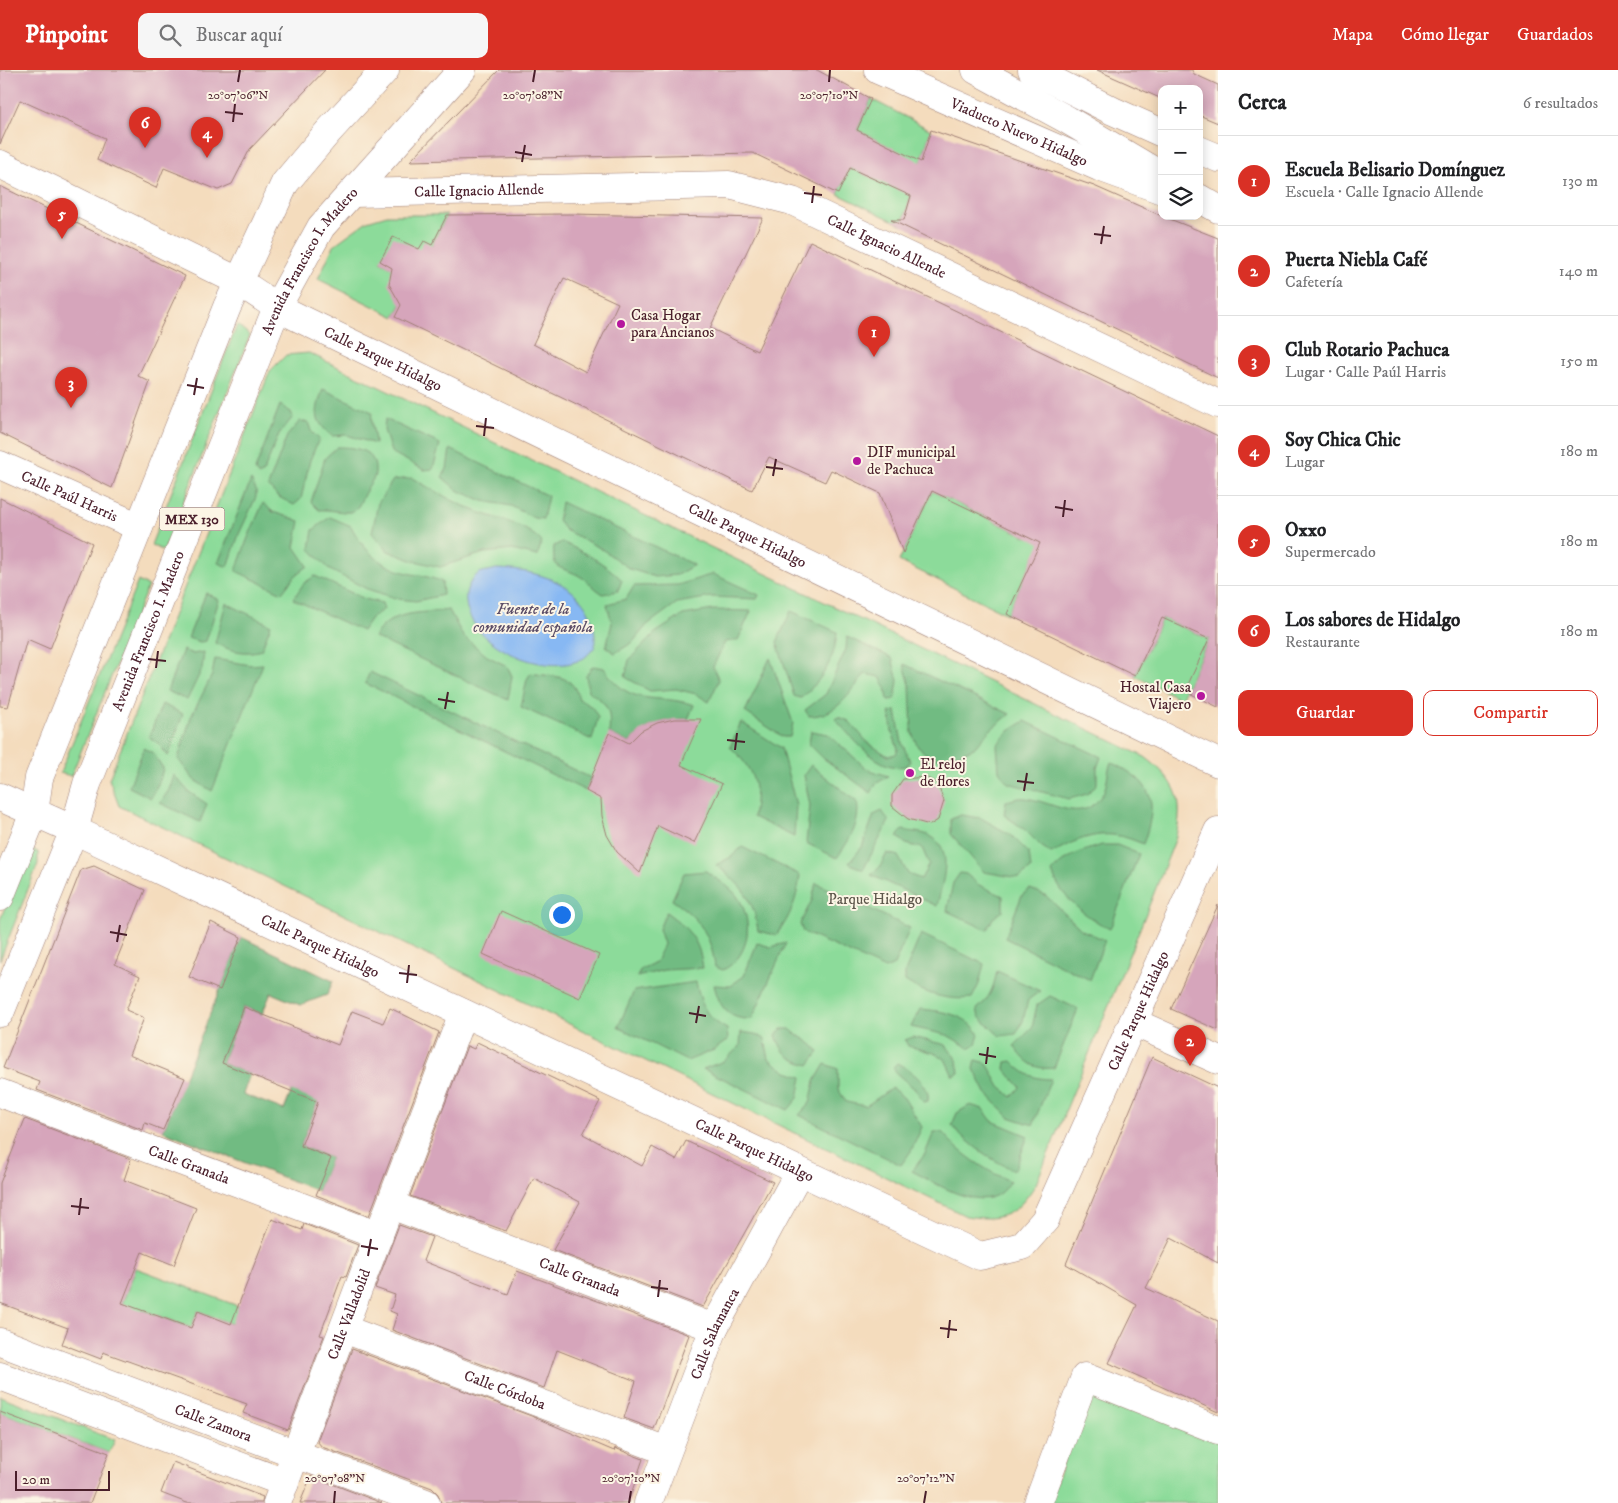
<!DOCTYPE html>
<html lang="es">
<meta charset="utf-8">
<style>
body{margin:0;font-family:"IM FELL DW Pica",serif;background:#f6f6f6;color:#202124}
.controls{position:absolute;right:15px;top:15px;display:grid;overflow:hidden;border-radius:10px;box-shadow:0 2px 12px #0003}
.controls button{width:45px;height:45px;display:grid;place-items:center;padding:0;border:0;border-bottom:1px solid #e0e0e0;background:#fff;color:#202124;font:25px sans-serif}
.scale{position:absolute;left:15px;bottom:12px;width:95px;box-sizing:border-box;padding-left:5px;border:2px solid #4a1f2b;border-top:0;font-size:14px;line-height:18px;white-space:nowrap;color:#4a1f2b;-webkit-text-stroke:4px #fcf5e5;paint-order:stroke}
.you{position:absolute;left:561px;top:844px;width:18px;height:18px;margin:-12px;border:4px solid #fff;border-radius:50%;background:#1a73e8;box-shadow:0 0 0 8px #1a73e833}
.badge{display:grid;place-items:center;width:32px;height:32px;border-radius:50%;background:#d93025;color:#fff;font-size:16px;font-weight:700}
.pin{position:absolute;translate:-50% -41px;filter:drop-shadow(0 1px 2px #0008)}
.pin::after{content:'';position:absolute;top:26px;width:18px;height:15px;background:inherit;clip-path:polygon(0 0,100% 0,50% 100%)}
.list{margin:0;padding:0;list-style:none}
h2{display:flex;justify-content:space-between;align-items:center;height:65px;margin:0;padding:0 20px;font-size:21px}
h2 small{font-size:16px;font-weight:400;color:#757577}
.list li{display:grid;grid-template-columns:32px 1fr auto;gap:15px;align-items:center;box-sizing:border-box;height:90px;padding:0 20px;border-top:1px solid #e0e0e0}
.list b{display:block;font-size:19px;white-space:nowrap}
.list p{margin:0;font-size:16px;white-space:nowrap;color:#757577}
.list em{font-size:16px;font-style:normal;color:#757577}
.actions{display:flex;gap:10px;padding:15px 20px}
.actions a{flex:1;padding:11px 0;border:1px solid #d93025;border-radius:10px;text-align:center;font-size:18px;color:#d93025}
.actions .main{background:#d93025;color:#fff}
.icon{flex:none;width:28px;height:28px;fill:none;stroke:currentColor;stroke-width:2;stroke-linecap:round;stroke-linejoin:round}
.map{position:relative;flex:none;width:1218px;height:1433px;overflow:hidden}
header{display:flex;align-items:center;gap:30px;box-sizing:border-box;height:70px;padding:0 25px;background:#d93025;color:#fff}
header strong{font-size:24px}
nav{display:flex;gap:28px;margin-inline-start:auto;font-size:18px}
.search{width:350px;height:45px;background:#f6f6f6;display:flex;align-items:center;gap:12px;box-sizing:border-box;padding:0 18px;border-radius:10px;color:#757577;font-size:19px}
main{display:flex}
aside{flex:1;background:#fff}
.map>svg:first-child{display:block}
</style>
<header>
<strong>Pinpoint</strong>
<div class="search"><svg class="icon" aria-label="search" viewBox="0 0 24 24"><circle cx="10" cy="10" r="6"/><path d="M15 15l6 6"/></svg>Buscar aquí</div>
<nav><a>Mapa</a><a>Cómo llegar</a><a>Guardados</a></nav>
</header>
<main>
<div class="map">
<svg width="1218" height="1433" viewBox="0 0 1218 1433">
<rect width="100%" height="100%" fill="#fcf5e5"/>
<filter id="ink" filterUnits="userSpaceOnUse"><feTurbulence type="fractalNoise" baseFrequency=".02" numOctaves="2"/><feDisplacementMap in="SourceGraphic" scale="10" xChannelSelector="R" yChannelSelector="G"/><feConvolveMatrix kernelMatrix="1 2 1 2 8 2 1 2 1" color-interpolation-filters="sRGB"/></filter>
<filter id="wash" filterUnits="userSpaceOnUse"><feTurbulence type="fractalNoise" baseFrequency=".0096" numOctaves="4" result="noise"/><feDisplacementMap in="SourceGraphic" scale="20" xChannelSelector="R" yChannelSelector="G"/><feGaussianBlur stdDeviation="1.12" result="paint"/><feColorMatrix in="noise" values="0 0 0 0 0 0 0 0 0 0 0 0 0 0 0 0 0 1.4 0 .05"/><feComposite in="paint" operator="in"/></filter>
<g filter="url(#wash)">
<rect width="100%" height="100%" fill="#f4dcbd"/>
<g fill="#8cdb9a" stroke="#6b7d62">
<path d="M871,29L931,60L902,155L838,124L850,98L877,110L892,78L857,60Z"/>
<path d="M387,145H447L432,175L380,191L395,199L406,225L395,247L318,209L334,175L367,151Z"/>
<path d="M237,255L250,265L164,481L151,475Z"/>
<path d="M309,283L1145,687C1178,712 1185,730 1175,770C1130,886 1082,999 1036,1114C1016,1145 1003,1152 966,1146L119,736L109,709L270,301L286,285Z"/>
<path d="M932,421L1027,467L1116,446L1036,483L1007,544L899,491Z"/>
<path d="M138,511L148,516L71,706L60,703Z"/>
<path d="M1162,548L1209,569L1181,629L1135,606Z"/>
<path d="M33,780L38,782V794L0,890V850L24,788Z"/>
<path d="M136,1198L238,1236L281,1273L198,1241L191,1258L146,1241L120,1239Z"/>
<path d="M1091,1319L1218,1370V1433H1048Z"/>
<path d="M0,1326L115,1370L109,1383L0,1342Z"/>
</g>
<g fill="#71bb82" stroke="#5e6d56">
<path d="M323,319L372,342C370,356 375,362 375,374L347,365L332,366C313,350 315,342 323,319Z"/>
<path d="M280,335L291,342L293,347L279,364L263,403L259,406L255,400Z"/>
<path d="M385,349L440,374L433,399L424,400L391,382L384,360Z"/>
<path d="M300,351L308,352L311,361L319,369L310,390L301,429L294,435L277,426L268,416L287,366Z"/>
<path d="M337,377C355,377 377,379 375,403C375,409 368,415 366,421C361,428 360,440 350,442C346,443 327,439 319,440L311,432L325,388Z"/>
<path d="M450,379L548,426L543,449L534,448L511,436L483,431L457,420L442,407L447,399Z"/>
<path d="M412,408C433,420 455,433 478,442C501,450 525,454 542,472L537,486L512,480L484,483L440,497L411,490L388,481L372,463L378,433L393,410Z"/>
<path d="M251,410L256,420V427L239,464L228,497L218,493Z"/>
<path d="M561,432L694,495L677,505L655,507L630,499L600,478L565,460L558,451Z"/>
<path d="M263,433L273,442L300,451L295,477L308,496L295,506L282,523L236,501L247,470Z"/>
<path d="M330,447L351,456C363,480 381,497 408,503C420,506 430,506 442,512L443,525L416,531L398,529L367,519L330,500L310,479L313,460Z"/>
<path d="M562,472C585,483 604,492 622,510L618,521L603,524C595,519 587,510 578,505C559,496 552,501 554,476Z"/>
<path d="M713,504L759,525L757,529L711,527L677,533L647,555L632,573L615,583L606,577L612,553L607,534L626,529L634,516L678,515Z"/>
<path d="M315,506L365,529L382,533L384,539L371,548L362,561L293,529L304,513Z"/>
<path d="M206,523L219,530L206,571L200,572L188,568Z"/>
<path d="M226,533L271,555L261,580C246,585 230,581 215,573Z"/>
<path d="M449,540L463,566L487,586L507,596L512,606L508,630L374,567C391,539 420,544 449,540Z"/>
<path d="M713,540L751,541L738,570L725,572L713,597L719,610L709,632L696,624L676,619L650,621L625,607L629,590L655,563L683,545Z"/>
<path d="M791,541L837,562C835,590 822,610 801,628L794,626L777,572Z"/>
<path d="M847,567L892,588L898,611L895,629L888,630L886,618L880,607L865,604C849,624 837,646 809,646L805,640L826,624L846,579Z"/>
<path d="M183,580L193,584L204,582L202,599L187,630L167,621Z"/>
<path d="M770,588L793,653L790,667H783L745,642Z"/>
<path d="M215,589L251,595L263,594L212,721L194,710L178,689L191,647L212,605Z"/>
<path d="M904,594L1010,644L989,661L974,678L945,690L930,687L918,677L912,663L910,615Z"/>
<path d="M593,596L604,598C631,640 655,622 694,635L688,649C664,649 646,655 629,673L609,663C611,639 608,634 588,621L586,605Z"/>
<path d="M370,602L591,708L586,721L365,613Z"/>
<path d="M531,603C555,608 572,602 579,629L592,637L598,647L592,670L521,637L527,609Z"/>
<path d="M162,634L183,644L168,686L158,673L149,667Z"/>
<path d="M896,641L902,673L910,691L908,695C881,706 851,666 835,649L838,647L849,651L868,673L888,686L896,684L898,679L892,662L890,642Z"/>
<path d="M1025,651L1101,687L1097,698V714L1087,724L1069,729L1008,713L999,701L997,675L1009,661Z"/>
<path d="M741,652L781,678L796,735L794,767L753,747C759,715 754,699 730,677Z"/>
<path d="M811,661L828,664L867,699L888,706L876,714L871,723L823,688L809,674Z"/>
<path d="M144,678L153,683L163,698L160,710L151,728L129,717Z"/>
<path d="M1111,692C1153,712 1159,730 1143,774C1120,764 1104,761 1079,770C1069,773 1061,779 1051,783L1041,776L1024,759L1004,745L1006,731C1012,730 1019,727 1025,728C1053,731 1085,758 1104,721C1108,713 1107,701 1111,692Z"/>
<path d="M811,695L857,732C861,754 849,770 837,788L806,773L810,736L804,705Z"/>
<path d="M174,705L189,722L207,734L200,752L160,733L169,720Z"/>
<path d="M882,741L889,751L863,800L849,793L862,777L874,745Z"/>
<path d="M961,745L981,748L1011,765L1029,783L1031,799L1019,808L984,802L951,764V749Z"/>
<path d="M903,760C911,762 923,762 930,766C956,779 941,816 937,836L871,805L880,797L887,783L898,786L908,804L921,809L929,794L922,778L906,774L897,766Z"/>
<path d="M1102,775H1117L1139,784L1110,859C1086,847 1061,828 1052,802C1065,786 1082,781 1102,775Z"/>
<path d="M742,777L800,805C797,829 791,847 776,865L758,861C754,829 742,815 716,795L731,787Z"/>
<path d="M706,801C716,809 733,818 739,829C754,854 749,887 723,900L715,897C711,864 699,848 672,830L684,803Z"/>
<path d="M960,803L966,804L979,815L1003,826V841L993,848L987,860L947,841L953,813Z"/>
<path d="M816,813L910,858L894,895L885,899L803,862L800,854L812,830Z"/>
<path d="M1030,819L1045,825L1082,860L1105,870L1090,910L1005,868L1022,825Z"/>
<path d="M666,842C689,859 699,869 703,898L664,900L637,907L641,899L656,892L664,874L659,859Z"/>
<path d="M921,864L984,894L979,914L972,928C947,931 925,924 905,911V902Z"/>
<path d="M241,867L333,911L327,925L300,935L271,923L262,944L244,937L222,993L250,1004L243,1024L284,1040L294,1015L320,1026L301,1076L331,1088L318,1121L163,1061Z"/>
<path d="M757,873L771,877L786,873L752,949C728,950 720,938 714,915L730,916L744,906Z"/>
<path d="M997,901L1040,921L1028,930L1023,951L1016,964L1000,966L979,947L977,939C990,929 994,916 997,901Z"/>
<path d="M696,912C702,936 705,947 727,959L728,970L714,980L687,991L618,957L634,921Z"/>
<path d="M1050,926L1078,939L1054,998C1034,1000 1026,993 1014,976L1032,958L1037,935Z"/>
<path d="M920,939C941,941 969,944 979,965L976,974L969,978L947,965L911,957Z"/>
<path d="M781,959H790C802,970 809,969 819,982L809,995C789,989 783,985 776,965Z"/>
<path d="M741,962L755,964L765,969L769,989L787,1002L802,1007L798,1028L788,1040L703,999L724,991L740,976Z"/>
<path d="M913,967L946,975L957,990L959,1003L953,1006L945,989L934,983L908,976L905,970Z"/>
<path d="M976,990L987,993L1000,1017L1012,1027L1020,1017L1005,999L1006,992L1012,991C1024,1004 1033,1009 1051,1009L1033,1055L1009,1047L986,1023L974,999Z"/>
<path d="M897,993C910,1000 931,1014 928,1031L923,1032L916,1020L896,1003L893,997Z"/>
<path d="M825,994L838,999V1019L846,1032L866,1036L892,1018L904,1028L922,1057L911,1081L901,1095L799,1045L810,1033L815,1011Z"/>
<path d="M970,1035L983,1039L992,1051L1028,1066L1015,1100C995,1093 965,1072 952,1055L957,1043Z"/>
<path d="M934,1062H942C959,1083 986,1101 1010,1111C1007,1115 1004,1120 1000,1123C977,1141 934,1112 912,1101L925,1084Z"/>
</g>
<path fill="#87b8f3" stroke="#686c8f" d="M496,499C546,500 598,519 595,577C591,581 586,588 580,590C541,608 461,571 466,524C467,517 472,508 478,504C482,501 491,501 496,499Z"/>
<g id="blocks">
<g fill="#d6a5bb" fill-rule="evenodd">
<path d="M0,0H325L250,79L232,114L218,120L164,98L156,118L97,90L105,68L20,30L0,74Z"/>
<path d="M499,0H817L871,29L857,60L921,92L931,60L1094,116L1162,146L1218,168V308L891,150H904L911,126L850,98L838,124L753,83L410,91Z"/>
<path d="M1097,0H1192L1194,4L1218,15V53L1199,45V19H1162V29Z"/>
<path d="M0,116L185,206L138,306L150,312L112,418L0,363Z"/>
<path d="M570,144L763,148L710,258L757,281L810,171L1218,366V637L1185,621L1209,569L1162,548L1135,606L1007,544L1040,473L932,421L903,483L880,423L831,400L825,412L769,387L752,420L395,247L401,235L389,214L392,198L380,191L393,167L419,179L424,171L432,175L447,145ZM564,208L618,233L586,302L533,274Z"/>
<path d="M0,428L92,473L50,579L27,569L8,637L0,636Z"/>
<path d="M674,649H701L681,695L722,714L694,773L658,756L640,803L617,782L607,765L602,746L601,729L586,721L609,663L629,673L641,661L657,653Z"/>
<path d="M925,707L937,713L944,731L938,750L930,755L908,749L892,736V725L903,709Z"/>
<path d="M94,796L145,820L115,894L140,906L126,940L144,948L129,985L185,1008L163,1060L145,1053L143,1060L37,1020L40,1012L3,998L81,800Z"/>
<path d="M1218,835V960L1171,939Z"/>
<path d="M501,841L599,885L580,928L483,884Z"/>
<path d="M211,852L241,867L220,920L189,907Z"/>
<path d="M244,937L338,975L352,941L383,953L390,938L439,962L369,1146L316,1125L331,1088L301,1076L318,1032L222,993Z"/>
<path d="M477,972L600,1031L583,1064L642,1096L652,1077L676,1090L686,1071L773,1112L703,1237L553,1180L580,1132L534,1108L506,1161L410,1126L467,976L474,979Z"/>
<path d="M1152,987L1218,1018V1193L1171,1168L1146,1218L1218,1251V1342L1109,1293L1137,1235L1066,1194Z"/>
<path d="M25,1049L131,1089L124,1110L196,1138L174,1195L142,1182L122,1233L191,1258L198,1241L231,1254L272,1149L302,1160L304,1154L358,1175L346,1207L342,1206L320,1265L324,1266L288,1360L243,1343L247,1334L103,1282L101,1289L62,1274L68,1258L0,1233V1113Z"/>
<path d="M399,1155L432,1167L423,1191L476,1212L508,1224L517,1201L689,1265L654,1359L624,1348L636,1311L557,1280L544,1318L392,1260L397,1244L390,1241L395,1225L375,1218Z"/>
<path d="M352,1279L534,1347L614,1381L615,1378L643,1389L628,1433H441L438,1424L432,1418L322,1377L317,1371Z"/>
<path d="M0,1342L109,1383L90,1433H0Z"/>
<path d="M173,1392L263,1427L262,1433H187L161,1423Z"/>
<path d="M311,1406L382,1433H300Z"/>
</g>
</g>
</g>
<g filter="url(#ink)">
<use href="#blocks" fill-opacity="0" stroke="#9f7e74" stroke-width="1"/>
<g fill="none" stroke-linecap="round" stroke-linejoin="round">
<g stroke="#9f7e74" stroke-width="29">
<g id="minor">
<path id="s1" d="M0,94L238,211L277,237L299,248L1218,693"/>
<path id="s2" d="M353,123L729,115L792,131L1218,334"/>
<path id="s3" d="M0,395L139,457"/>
<path id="s4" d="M74,760L980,1186L1022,1176L1045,1150L1218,761"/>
<path d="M1133,952L1218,990"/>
<path id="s5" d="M0,1023L379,1166"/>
<path id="s6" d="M391,1135L714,1258"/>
<path id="s7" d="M344,1259L667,1381"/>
<path id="s8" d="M0,1272L426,1433"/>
<path d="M0,1306L285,1413"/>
<path id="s9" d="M277,1433L463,943"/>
<path id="s10" d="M648,1433L714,1258L799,1102"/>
<path d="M1038,1433L1085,1307L1218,1360"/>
</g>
</g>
<g stroke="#9f7e74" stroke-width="29">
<g id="secondary">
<path id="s11" d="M878,0L1099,97L1162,120"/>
<path d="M976,0L1066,49L1162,106"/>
<path d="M1032,0L1113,41L1162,63"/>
<path d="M1199,80L1218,88"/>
<path d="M1199,128L1218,139"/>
<path d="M0,727L74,760"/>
</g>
</g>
<g stroke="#9f7e74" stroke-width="29">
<g id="primary">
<path d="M0,827L34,743L39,708L227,237L285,113L328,62L385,0"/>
<path id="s12" d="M0,943L74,760L87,714L277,237L321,157L462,0"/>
</g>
</g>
<use href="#minor" stroke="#fff" stroke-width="28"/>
<use href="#secondary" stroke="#fff" stroke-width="28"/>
<use href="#primary" stroke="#fff" stroke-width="28"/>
</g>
</g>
<path fill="none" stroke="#4a1f2b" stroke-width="2" d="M238,12L240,0M533,12L535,0M829,12L830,0M225,42L243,44M233,52L235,34M515,82L532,85M522,92L525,75M804,123L822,125M812,133L814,116M1094,164L1111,166M1101,174L1104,156M187,315L204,318M194,325L197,308M476,356L494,358M484,366L486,348M766,397L783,399M773,406L776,389M1055,437L1073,440M1063,447L1065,430M148,589L166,591M156,598L158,581M438,629L455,632M445,639L448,622M727,670L745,672M735,680L737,663M1017,711L1034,713M1024,721L1027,703M110,862L127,865M117,872L120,855M399,903L417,905M407,913L409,895M689,943L706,946M696,953L699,936M979,984L996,987M986,994L988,977M71,1136L89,1138M79,1145L81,1128M361,1176L378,1179M368,1186L371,1169M651,1217L668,1219M658,1227L660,1210M940,1258L957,1260M948,1268L950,1250M334,1433L335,1421M629,1433L631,1421M924,1433L926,1421"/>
<g fill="#b5179e" stroke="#fcf5e5" stroke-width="2">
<circle cx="621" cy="254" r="5"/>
<circle cx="857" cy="391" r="5"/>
<circle cx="1201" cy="626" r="5"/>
<circle cx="910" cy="703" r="5"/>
</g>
<g text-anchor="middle" stroke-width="4" stroke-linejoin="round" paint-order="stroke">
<rect fill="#fcf5e5" stroke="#7f5f63" stroke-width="1" x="159.5" y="437.5" width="65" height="23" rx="4"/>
<g font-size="14" font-weight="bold" fill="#4a1f2b">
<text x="192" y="454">MEX 130</text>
</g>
<g font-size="15" fill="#4a1f2b" stroke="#fcf5e5">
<text dy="5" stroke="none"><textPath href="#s11" startOffset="154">Viaducto Nuevo Hidalgo</textPath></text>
<text dy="5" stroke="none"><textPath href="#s2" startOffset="126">Calle Ignacio Allende</textPath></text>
<text dy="5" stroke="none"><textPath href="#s2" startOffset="546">Calle Ignacio Allende</textPath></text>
<text dy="5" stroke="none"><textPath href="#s12" startOffset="815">Avenida Francisco I. Madero</textPath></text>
<text dy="5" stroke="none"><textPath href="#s1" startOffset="430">Calle Parque Hidalgo</textPath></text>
<text dy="5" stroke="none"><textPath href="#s3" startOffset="76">Calle Paúl Harris</textPath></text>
<text dy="5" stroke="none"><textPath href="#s1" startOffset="835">Calle Parque Hidalgo</textPath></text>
<text dy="5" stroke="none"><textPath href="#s12" startOffset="410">Avenida Francisco I. Madero</textPath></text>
<text dy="5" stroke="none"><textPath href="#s4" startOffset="272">Calle Parque Hidalgo</textPath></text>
<text dy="5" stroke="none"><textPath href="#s4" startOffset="1308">Calle Parque Hidalgo</textPath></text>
<text dy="5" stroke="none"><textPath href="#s4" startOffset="752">Calle Parque Hidalgo</textPath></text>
<text dy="5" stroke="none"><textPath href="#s5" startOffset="202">Calle Granada</textPath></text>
<text dy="5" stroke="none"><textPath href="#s6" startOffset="202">Calle Granada</textPath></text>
<text dy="5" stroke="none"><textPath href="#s9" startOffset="202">Calle Valladolid</textPath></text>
<text dy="5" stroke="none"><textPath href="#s10" startOffset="182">Calle Salamanca</textPath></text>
<text dy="5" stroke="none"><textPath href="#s7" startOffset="172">Calle Córdoba</textPath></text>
<text dy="5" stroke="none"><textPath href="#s8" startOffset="228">Calle Zamora</textPath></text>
</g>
<g font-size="15" fill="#4a1f2b" stroke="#fcf5e5" text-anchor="start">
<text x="631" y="250">Casa Hogar<tspan x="631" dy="17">para Ancianos</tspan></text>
<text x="867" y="387">DIF municipal<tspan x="867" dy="17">de Pachuca</tspan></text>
<text x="1191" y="622" text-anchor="end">Hostal Casa<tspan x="1191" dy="17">Viajero</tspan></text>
<text x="920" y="699">El reloj<tspan x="920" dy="17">de flores</tspan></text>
</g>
<g font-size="15" fill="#5e574c" stroke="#fcf5e5">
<text x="875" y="834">Parque Hidalgo</text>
</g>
<g font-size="16" font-style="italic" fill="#5c4d67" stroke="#fcf5e5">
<text x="533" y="544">Fuente de la<tspan x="533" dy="18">comunidad española</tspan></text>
</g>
</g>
<g font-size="12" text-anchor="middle" fill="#4a1f2b" stroke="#fcf5e5" stroke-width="4" stroke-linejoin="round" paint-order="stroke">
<text x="238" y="29">20°07'06"N</text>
<text x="533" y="29">20°07'08"N</text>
<text x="829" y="29">20°07'10"N</text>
<text x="335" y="1412">20°07'08"N</text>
<text x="631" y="1412">20°07'10"N</text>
<text x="926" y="1412">20°07'12"N</text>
</g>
</svg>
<div class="controls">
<button>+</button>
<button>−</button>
<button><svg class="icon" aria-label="layers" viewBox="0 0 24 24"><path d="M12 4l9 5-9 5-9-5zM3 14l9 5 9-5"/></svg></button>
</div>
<div class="scale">20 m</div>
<div class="you"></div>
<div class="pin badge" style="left:874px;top:287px">1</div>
<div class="pin badge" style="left:1190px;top:996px">2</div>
<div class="pin badge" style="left:71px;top:338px">3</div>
<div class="pin badge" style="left:207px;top:88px">4</div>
<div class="pin badge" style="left:62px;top:169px">5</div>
<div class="pin badge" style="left:145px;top:78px">6</div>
</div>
<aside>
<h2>Cerca<small>6 resultados</small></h2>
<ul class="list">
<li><span class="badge">1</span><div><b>Escuela Belisario Domínguez</b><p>Escuela · Calle Ignacio Allende</p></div><em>130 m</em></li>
<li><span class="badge">2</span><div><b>Puerta Niebla Café</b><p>Cafetería</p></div><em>140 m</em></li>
<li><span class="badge">3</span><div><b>Club Rotario Pachuca</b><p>Lugar · Calle Paúl Harris</p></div><em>150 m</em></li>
<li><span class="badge">4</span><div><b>Soy Chica Chic</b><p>Lugar</p></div><em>180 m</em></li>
<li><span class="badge">5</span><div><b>Oxxo</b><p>Supermercado</p></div><em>180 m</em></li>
<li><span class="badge">6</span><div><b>Los sabores de Hidalgo</b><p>Restaurante</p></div><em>180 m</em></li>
</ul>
<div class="actions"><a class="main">Guardar</a><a>Compartir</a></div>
</aside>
</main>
